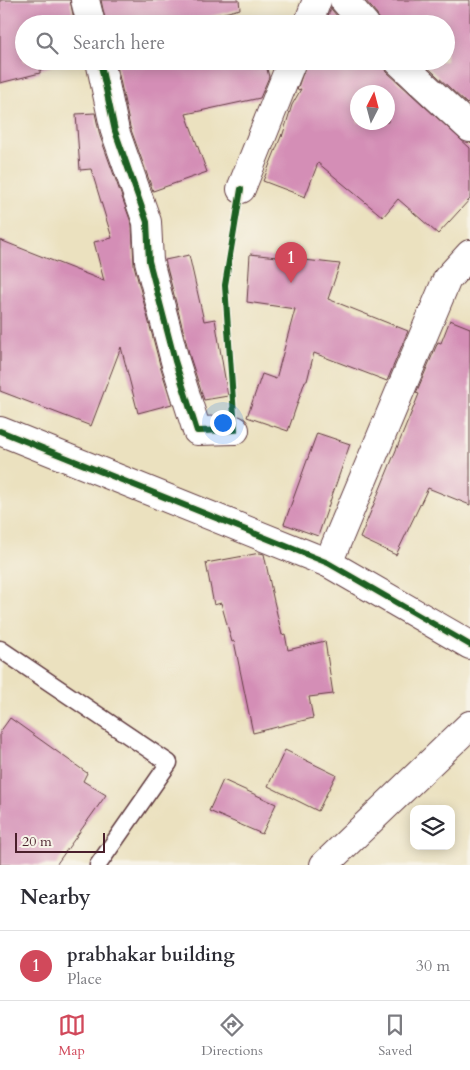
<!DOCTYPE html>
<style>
body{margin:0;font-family:Cardo,serif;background:#f2f2f3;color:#2b2b33}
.controls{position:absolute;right:15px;bottom:15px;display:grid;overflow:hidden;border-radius:10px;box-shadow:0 2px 12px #0003}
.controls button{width:45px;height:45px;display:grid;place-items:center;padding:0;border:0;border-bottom:1px solid #e1e1e2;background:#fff;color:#2b2b33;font:25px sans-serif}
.compass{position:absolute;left:350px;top:85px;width:45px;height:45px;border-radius:50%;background:#fff;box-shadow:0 2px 12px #0003;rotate:6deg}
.scale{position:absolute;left:15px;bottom:12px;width:90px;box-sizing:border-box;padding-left:5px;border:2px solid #4a1f2b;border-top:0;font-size:14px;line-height:18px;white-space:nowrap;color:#4a1f2b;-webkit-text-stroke:4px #f7f3e8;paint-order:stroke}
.you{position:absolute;left:222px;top:422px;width:18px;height:18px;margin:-12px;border:4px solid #fff;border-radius:50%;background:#1a73e8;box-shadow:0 0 0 8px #1a73e833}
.badge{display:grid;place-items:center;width:32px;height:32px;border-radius:50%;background:#d1495b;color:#fff;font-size:16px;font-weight:700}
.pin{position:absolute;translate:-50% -41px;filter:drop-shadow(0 1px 2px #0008)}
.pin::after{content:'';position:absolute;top:26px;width:18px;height:15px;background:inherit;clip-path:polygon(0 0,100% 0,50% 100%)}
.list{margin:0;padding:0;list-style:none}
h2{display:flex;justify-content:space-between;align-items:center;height:65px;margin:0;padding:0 20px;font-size:21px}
h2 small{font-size:16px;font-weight:400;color:#7c7c81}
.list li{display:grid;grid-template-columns:32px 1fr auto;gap:15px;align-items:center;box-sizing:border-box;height:70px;padding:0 20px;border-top:1px solid #e1e1e2}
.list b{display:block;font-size:19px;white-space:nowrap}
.list p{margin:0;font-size:16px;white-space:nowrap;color:#7c7c81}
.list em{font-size:16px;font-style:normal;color:#7c7c81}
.icon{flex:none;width:28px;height:28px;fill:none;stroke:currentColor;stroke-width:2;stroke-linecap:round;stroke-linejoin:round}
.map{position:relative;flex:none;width:470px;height:865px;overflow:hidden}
.search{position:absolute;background:#fff;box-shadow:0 2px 12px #0003;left:15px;right:15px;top:15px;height:55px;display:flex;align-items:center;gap:12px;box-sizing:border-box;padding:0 18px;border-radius:28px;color:#7c7c81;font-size:19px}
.sheet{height:135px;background:#fff}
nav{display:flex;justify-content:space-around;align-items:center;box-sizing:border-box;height:70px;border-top:1px solid #e1e1e2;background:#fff;font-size:14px;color:#7c7c81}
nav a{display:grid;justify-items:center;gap:2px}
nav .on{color:#d1495b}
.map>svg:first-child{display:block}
</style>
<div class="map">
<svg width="470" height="865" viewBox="0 0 470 865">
<rect width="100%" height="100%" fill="#f7f3e8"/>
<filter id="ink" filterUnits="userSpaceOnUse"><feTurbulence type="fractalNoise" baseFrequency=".02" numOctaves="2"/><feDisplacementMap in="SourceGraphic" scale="10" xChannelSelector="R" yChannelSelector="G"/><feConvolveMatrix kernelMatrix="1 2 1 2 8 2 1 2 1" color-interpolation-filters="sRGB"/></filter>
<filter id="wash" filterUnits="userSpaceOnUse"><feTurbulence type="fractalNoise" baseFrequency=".0096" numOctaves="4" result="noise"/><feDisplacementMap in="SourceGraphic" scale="20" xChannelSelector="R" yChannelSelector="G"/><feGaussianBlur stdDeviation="1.12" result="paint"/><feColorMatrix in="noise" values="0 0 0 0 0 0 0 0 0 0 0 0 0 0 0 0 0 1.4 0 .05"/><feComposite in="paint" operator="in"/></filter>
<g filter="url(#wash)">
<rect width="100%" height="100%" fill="#ebe1bf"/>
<g id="blocks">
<g fill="#d48eb6" fill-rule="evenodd">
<path d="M0,0H70L75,24H24V61H57V64L40,70V73L0,83Z"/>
<path d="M101,0H239L240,9L180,24H106Z"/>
<path d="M365,0H470V101L467,104L421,61H446V24H380L377,14Z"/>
<path d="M331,8L332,10L344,24H325Z"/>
<path d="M116,61H265L269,77L260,98L186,114L207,172L153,191L130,127Z"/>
<path d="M307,61H383V66L387,72L470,148V199L438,234L398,199L383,217L318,163L305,197L263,181L282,134V137L292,105L301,89L297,90ZM358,92H388V122H358Z"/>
<path d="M95,113L100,136L132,225L134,265L160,365L172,404L138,413L121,347L91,426L0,391V240L104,281L94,242L112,238L91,169L80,170L76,114Z"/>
<path d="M250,254L340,264L328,299L408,331L387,381L314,353L307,381H305L288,431L247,417L262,374L276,379L295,309L247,302Z"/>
<path d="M189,255L204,321L215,319L228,396L204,400L190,357L165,260Z"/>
<path d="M450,320L470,328V505L428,488L396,555L360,538L419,394L416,393L438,342L441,343Z"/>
<path d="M317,433L350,444L318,536L284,524Z"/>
<path d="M260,553L264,554L273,597L282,635L285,634L288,650L325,641L333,694L309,697L313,718L253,733L234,641L232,642L221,603L214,605L206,563Z"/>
<path d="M10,718L87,773L83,781L106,795L56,865H0V732Z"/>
<path d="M285,750L336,775L318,811L268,786Z"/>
<path d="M223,780L276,804L262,834L209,811Z"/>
</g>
</g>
</g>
<g filter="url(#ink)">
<use href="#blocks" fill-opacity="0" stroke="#623c41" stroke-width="1"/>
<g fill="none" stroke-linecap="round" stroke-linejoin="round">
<g stroke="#623c41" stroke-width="19">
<path id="lane" d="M0,649L169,763L98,865"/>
</g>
<g stroke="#623c41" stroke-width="30">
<g id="street">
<path d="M85,0L91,24"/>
<path d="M344,0L365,24"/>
<path d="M308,24L317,0"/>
<path d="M100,61L115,131L147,222L149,261L175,361L197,431L235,430"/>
<path d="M398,61L470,128"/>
<path d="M241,189L292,61"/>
<path d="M0,431L328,563L470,645"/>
<path d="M328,563L447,279L470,254"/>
<path d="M324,865L470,725"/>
</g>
</g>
<use href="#lane" stroke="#fff" stroke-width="16"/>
<use href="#street" stroke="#fff" stroke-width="28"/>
<g stroke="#f7f3e8" stroke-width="9">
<g id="cycleway">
<path d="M100,61L115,131L147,222L149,261L175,361L197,431L235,430L225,285L241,189"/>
<path d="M0,431L328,563L470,645"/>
</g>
</g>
<use href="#cycleway" stroke="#1b5e20" stroke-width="6"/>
</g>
</g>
</svg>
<div class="controls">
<button><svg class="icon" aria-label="layers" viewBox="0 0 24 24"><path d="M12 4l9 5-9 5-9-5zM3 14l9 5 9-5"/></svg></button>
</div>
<svg class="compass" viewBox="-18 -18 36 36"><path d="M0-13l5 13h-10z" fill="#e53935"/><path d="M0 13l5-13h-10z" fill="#7c7c81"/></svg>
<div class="scale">20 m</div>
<div class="you"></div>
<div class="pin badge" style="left:291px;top:283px">1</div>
<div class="search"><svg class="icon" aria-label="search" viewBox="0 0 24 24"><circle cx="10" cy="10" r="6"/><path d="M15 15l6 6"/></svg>Search here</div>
</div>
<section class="sheet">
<h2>Nearby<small></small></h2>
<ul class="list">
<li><span class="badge">1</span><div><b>prabhakar building</b><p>Place</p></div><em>30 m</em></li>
</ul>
</section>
<nav>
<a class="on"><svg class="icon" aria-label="map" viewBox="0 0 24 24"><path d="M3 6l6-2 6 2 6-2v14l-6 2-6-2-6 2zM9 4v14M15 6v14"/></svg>Map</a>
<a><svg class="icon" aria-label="directions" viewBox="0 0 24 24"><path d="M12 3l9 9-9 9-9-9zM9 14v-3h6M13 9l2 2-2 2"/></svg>Directions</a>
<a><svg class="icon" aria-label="saved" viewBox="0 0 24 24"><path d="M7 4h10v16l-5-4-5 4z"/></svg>Saved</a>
</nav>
